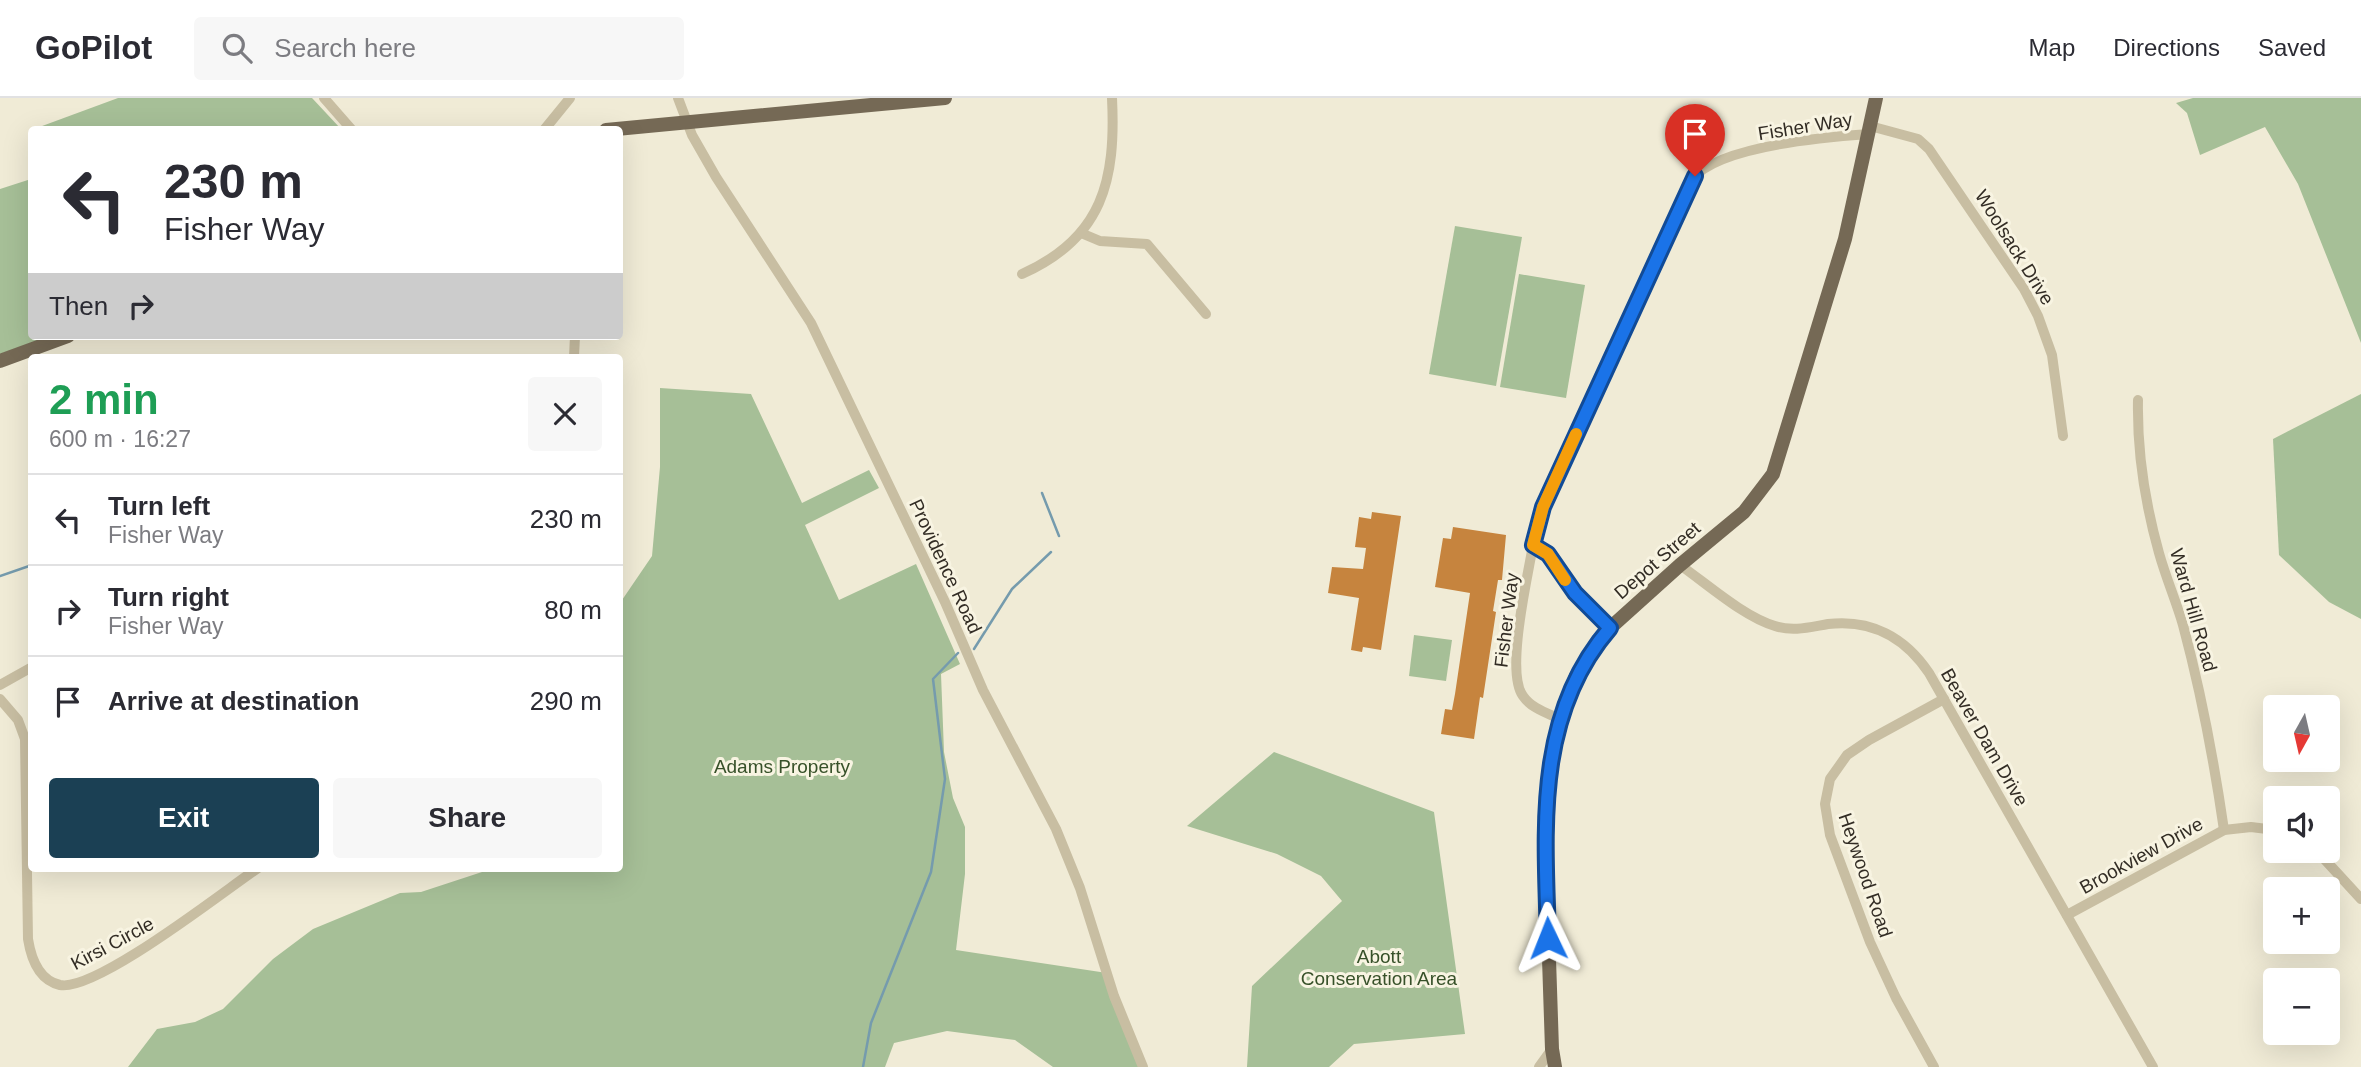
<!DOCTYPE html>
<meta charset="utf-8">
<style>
body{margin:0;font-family:Arial,sans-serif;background:#f7f7f7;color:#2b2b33;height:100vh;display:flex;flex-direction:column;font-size:26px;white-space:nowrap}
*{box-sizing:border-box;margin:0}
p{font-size:23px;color:#7c7c81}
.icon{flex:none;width:38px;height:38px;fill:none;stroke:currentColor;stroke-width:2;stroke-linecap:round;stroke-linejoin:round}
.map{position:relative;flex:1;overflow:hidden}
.side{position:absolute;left:28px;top:256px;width:595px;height:518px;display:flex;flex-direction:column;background:#fff;border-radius:7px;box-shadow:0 7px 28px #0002}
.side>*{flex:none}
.hud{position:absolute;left:28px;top:28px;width:595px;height:214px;border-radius:7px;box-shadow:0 7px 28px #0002;background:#fff;color:#2b2b33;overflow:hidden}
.needle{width:46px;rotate:188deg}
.buttons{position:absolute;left:2263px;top:597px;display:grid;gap:14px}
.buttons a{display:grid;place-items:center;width:77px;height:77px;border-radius:7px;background:#fff;box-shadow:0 7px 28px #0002;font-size:35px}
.pin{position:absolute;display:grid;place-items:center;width:60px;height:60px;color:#fff;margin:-72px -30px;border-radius:50% 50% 50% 0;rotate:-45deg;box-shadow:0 0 7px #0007}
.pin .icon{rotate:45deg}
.me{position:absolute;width:77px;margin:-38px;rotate:358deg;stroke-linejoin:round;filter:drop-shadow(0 0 5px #0008)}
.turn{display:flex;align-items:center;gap:24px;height:147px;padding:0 21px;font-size:32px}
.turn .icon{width:91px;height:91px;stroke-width:2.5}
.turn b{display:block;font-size:49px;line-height:60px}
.then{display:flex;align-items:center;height:66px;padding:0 21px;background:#0003;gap:14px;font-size:26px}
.round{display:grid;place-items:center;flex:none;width:74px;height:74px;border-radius:7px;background:#f7f7f7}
.headline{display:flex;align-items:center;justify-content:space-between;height:119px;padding:0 21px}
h1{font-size:42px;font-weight:800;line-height:52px;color:#1e9e55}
.button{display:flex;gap:14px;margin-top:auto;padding:14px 21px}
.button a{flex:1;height:80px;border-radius:7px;background:#1b4054;color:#fff;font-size:28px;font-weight:800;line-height:80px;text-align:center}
.button a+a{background:#f7f7f7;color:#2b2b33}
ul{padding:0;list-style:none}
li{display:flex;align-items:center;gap:21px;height:91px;padding:0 21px;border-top:2px solid #e1e1e2}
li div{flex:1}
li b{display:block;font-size:26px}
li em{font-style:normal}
header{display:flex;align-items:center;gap:42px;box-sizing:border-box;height:98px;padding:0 35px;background:#fff;border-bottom:2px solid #e1e1e2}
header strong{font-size:33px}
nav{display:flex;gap:38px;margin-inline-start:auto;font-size:24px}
.search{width:490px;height:63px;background:#f7f7f7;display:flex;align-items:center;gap:18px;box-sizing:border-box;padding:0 24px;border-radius:7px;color:#7c7c81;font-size:26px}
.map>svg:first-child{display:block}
</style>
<header>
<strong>GoPilot</strong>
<div class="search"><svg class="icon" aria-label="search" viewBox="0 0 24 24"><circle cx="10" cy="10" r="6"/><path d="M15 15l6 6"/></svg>Search here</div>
<nav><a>Map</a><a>Directions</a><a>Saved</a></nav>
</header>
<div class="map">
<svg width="2361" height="969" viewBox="0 0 2361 969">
<rect width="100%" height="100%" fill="#f0ebd6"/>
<g fill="#a6bf97">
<polygon points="118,0 312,0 341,31 34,31"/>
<polygon points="2193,0 2361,0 2361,245 2298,86 2265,29 2200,57 2187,15 2176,5"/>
<polygon points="31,81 32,238 53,238 0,256 0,91"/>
<polygon points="1455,128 1522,139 1496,288 1429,276"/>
<polygon points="1519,176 1585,187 1566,300 1500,289"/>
<polygon points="660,290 751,296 802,405 869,372 879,390 805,427 839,502 916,466 960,566 941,576 944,654 953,700 965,729 965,776 956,852 1107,875 1142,969 1053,969 1015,942 947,933 894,945 885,969 128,969 157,931 195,924 223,911 273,861 313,831 400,795 421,794 482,774 482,770 620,770 620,505 652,458 660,369"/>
<polygon points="2361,296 2361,521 2329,504 2279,457 2273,341"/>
<polygon points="1414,537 1452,542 1446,583 1409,578"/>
<polygon points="1274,654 1434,714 1465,936 1354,946 1329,969 1247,969 1252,888 1342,803 1321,778 1277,756 1187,728"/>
</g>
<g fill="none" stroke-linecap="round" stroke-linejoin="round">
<g stroke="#759bad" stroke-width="2.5">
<polyline points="1042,395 1059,438"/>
<polyline points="0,478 32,467"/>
<polyline points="974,551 1012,491 1051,454"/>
<polyline points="863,969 871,925 931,774 945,681 933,581 958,555"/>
</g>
</g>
<g fill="#c6843e">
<polygon points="1372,414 1401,418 1381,552 1363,549 1362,554 1351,552 1359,500 1328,495 1332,469 1363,471 1366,450 1355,449 1359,419 1371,421"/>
<polygon points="1453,429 1506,437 1502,482 1498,482 1493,513 1496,514 1483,600 1480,599 1474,641 1441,636 1445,611 1452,612 1455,596 1470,495 1435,489 1443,440 1451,441"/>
</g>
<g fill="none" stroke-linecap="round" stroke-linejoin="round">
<g stroke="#c8bea2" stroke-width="10">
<polyline points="324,0 352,32"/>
<polyline points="678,0 692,37 716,79 811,225 945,504 983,592 1056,731 1080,790 1114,898 1143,969"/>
<polyline points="1870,28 1918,41 1929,51 2024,191 2038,218 2052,257 2063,338"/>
<polyline points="544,32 570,0"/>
<polyline points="1081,135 1100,143 1147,146 1206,216"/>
<path d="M1022,176C1103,140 1116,82 1112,0"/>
<polyline points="574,259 575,238"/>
<path d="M2138,302C2137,354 2145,405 2159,455C2166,480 2176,503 2183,527C2201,594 2214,663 2224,732"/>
<path d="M1533,447C1528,478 1505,574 1523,598C1531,610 1547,615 1560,621"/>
<path d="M1680,467C1707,486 1744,519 1775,528C1793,534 1810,529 1828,526C1871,521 1905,539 1929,575L2153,969"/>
<path d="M1610,530L1575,495L1547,456L1533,447L1543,409L1691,82C1718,48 1826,39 1869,36"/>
<polyline points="0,587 32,569"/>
<path d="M0,601L18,622L25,641L28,841C31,860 38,882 60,887C96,894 224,793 258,770"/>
<polyline points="2316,752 2361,801"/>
<polyline points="2067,817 2224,732 2251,729 2275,732"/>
<polyline points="1539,969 1552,951"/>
<polyline points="1934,969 1896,900 1870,844 1830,737 1825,706 1830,681 1847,657 1869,642 1944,601"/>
</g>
<g stroke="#756955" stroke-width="14">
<polyline points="606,32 945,0"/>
<polyline points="0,263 68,238"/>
<polyline points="1555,969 1552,951 1545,740 1549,669 1560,621 1576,578 1610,530 1680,467 1744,414 1773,376 1845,141 1876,0"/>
</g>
</g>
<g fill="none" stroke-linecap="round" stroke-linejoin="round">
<defs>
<path id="route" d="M1548,840C1545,732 1534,618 1610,530L1575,495L1548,456L1533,447L1543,409L1695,78"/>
</defs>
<use href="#route" stroke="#114b97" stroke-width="18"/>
<use href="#route" stroke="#1a73e8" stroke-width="12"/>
<polyline stroke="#f59e0b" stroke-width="12" points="1565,482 1548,456 1533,447 1543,409 1576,336"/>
</g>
<g text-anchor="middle" stroke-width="6" stroke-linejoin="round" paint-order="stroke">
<g font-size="19" fill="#332d25" stroke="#f8f4e2">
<text transform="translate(1805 28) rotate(-9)" y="7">Fisher Way</text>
<text transform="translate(2015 149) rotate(58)" y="7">Woolsack Drive</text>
<text transform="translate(1657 462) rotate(-41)" y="7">Depot Street</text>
<text transform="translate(946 468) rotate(65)" y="7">Providence Road</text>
<text transform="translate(2194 512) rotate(74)" y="7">Ward Hill Road</text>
<text transform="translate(1506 522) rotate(-83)" y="7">Fisher Way</text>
<text transform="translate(1985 639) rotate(60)" y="7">Beaver Dam Drive</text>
<text transform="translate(2141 757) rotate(-29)" y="7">Brookview Drive</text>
<text transform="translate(1866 777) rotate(71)" y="7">Heywood Road</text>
<text transform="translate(112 845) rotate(-28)" y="7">Kirsi Circle</text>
</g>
<g font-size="19" fill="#375129" stroke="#f8f4e2">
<text x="782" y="675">Adams Property</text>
<text x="1379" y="865">Abott<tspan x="1379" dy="22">Conservation Area</tspan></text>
</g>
</g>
</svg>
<div class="buttons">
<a><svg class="needle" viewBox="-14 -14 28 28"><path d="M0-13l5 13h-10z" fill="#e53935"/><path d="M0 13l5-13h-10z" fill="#7c7c81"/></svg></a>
<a><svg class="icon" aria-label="sound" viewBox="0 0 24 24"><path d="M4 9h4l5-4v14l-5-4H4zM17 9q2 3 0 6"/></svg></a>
<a>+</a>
<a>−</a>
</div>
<div class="pin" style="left:1695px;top:78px;background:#d93025"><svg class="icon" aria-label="arrive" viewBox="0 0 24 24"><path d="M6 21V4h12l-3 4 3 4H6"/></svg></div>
<svg class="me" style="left:1548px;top:840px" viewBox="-20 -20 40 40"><path d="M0-17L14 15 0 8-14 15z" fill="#1a73e8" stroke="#fff" stroke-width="4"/></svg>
<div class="hud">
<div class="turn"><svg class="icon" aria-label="left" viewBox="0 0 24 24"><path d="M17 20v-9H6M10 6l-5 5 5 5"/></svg><div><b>230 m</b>Fisher Way</div></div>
<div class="then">Then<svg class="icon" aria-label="right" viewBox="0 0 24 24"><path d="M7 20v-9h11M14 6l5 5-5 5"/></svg></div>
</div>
<section class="side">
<div class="headline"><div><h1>2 min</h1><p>600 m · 16:27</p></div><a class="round"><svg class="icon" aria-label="close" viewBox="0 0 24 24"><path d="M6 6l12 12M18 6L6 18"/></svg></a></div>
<ul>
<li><svg class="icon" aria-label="left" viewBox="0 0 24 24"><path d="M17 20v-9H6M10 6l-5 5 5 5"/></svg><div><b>Turn left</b><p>Fisher Way</p></div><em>230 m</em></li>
<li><svg class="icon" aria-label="right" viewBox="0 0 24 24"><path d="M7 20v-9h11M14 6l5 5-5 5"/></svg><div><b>Turn right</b><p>Fisher Way</p></div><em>80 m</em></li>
<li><svg class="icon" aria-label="arrive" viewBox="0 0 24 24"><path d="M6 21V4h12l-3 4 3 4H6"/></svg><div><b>Arrive at destination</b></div><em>290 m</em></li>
</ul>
<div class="button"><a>Exit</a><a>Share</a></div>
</section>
</div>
